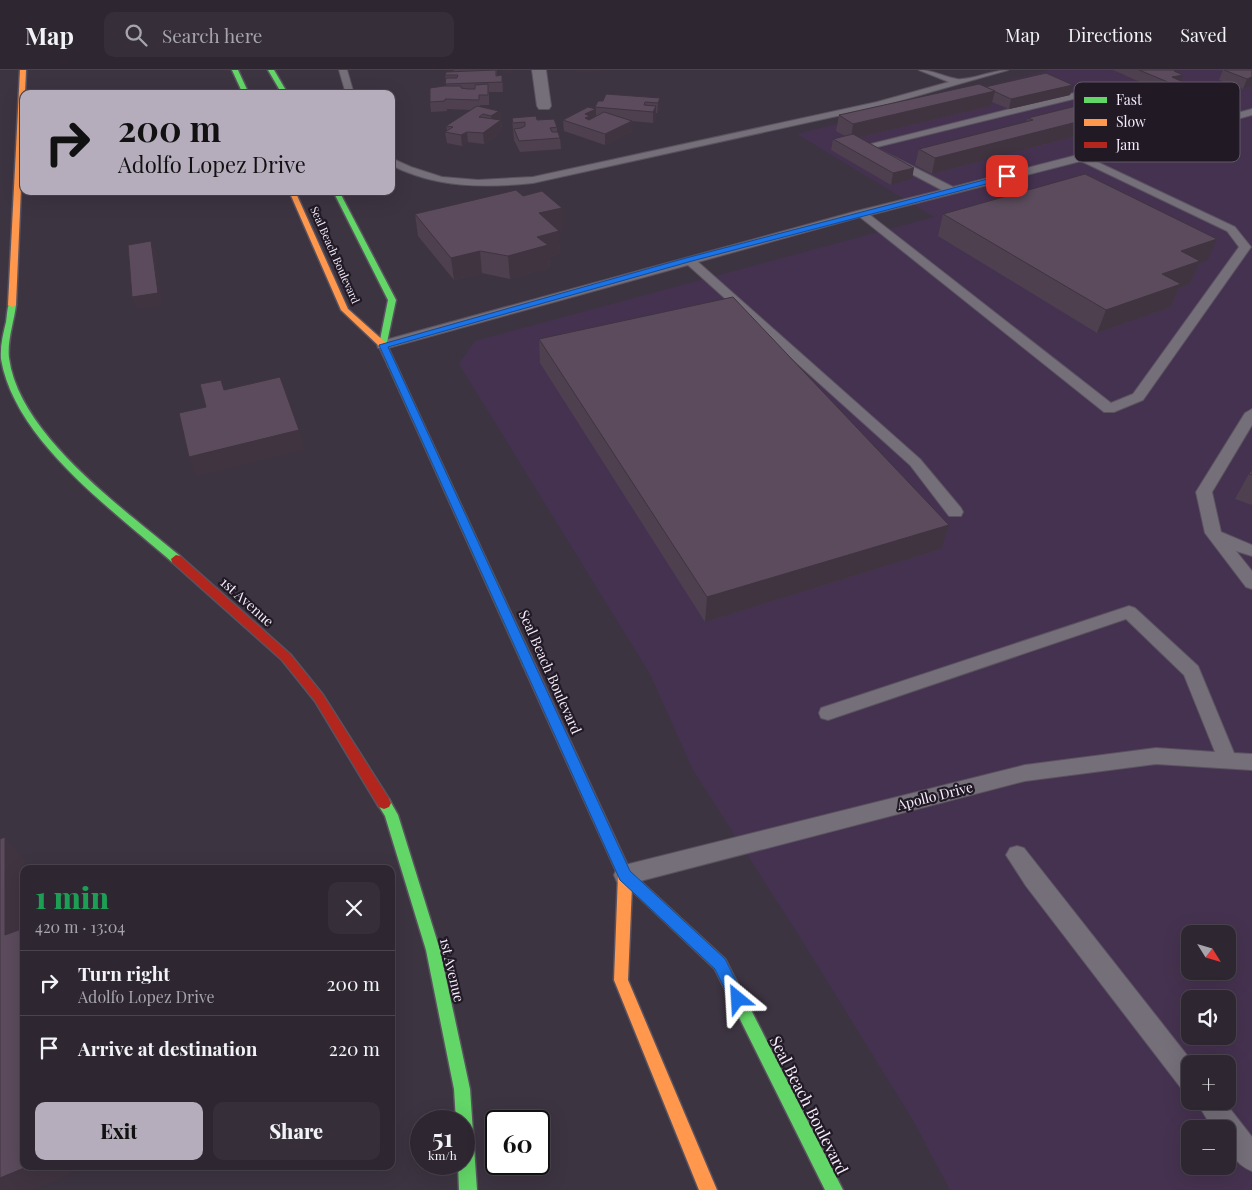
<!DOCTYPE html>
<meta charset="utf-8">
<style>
body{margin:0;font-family:"Playfair Display",serif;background:#362f3a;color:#f1f3f6;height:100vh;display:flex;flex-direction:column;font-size:19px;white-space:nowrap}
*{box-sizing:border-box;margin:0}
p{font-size:16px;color:#a7a5ac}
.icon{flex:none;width:28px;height:28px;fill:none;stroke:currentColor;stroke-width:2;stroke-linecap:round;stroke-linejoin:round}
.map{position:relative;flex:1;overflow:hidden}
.side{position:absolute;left:20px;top:795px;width:375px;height:305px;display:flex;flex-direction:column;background:#2e2732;border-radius:10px;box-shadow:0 5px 20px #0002,0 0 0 1px #49444d}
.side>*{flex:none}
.banner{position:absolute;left:20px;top:20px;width:375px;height:105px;border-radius:10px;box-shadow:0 5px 20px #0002,0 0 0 1px #49444d;background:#b5acbc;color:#111;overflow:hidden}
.needle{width:32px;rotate:127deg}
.controls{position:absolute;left:1181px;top:855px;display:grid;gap:10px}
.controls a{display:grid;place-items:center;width:55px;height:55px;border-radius:10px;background:#2e2732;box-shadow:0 5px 20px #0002,0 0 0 1px #49444d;font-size:25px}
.speed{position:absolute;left:410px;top:1040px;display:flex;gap:10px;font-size:25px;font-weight:700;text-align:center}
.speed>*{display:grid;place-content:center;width:65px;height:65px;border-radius:50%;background:#2e2732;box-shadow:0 5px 20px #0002,0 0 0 1px #49444d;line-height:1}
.speed small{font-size:12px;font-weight:400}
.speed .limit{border:2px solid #111;border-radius:8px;background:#fff;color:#111}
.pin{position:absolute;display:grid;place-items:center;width:42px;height:42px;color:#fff;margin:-21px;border-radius:10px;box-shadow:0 2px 8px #0006}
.me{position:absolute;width:55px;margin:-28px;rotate:333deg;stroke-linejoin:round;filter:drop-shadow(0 0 4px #0008)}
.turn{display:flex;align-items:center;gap:18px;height:105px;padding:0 15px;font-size:22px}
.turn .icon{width:65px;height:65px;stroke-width:2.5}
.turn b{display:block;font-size:35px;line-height:42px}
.round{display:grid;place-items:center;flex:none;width:52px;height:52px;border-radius:10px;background:#362f3a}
.summary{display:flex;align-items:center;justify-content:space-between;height:85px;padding:0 15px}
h1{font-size:30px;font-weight:800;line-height:38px;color:#1e9e55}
.cta{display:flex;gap:10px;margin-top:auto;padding:10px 15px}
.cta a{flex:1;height:58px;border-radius:10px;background:#b5acbc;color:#111;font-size:20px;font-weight:800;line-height:58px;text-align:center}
.cta a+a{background:#362f3a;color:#f1f3f6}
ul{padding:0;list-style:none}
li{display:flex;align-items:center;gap:15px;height:65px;padding:0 15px;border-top:1px solid #49444d}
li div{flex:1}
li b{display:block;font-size:19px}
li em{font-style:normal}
header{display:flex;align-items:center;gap:30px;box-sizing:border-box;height:70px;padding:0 25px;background:#2e2732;border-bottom:1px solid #49444d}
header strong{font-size:24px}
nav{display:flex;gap:28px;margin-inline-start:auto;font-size:18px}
.search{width:350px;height:45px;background:#362f3a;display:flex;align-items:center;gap:12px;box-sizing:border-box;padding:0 18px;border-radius:10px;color:#a7a5ac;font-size:19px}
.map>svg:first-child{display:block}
</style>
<header>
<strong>Map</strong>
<div class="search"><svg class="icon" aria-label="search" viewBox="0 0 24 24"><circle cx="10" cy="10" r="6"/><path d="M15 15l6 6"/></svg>Search here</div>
<nav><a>Map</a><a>Directions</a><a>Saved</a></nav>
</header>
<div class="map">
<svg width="1252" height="1120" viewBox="0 0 1252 1120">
<rect width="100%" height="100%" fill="#3d3442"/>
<path fill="#453250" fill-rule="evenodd" d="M1050,0H1252V1120H950L914,1052L800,867L693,700L650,604L459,294L475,271L934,147L797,64ZM1190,864H1228V901H1190ZM1190,929H1228V966H1190ZM1190,994H1228V1031H1190ZM1190,1059H1228V1096H1190Z"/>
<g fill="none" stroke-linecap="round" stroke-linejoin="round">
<defs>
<g id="lane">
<polygon points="339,0 347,0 354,24 346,24"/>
<path d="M919,0C933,0 944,7 957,9C969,11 993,0 1008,0L878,37L533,113C484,118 436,118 391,95V88L411,97L442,107L478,110L533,107L877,32L949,12Z"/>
<path d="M1098,17L1141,27L1203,52L1252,39V45L1091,89L1235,157L1251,177L1143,330L1114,342H1104L860,147L698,192L920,389L961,438L963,442L961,446H949L910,395L688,195L388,278H378L377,275L378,272L857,141L942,120L870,82L867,75ZM1098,23L1135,30L1194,55L953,117L878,79L877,77ZM1081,91L1227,161L1239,177L1133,324L1111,333L870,145Z"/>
<polygon points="1252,339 1252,355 1212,422 1221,462 1252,475 1252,486 1236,481 1252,501 1252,519 1246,517 1205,463 1196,422 1245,343"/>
<polygon points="1129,536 1135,538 1198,596 1234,683 1252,684 1252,700 1156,694 1025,711 625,815 617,812 614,805 617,798 625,795 1025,695 1156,678 1215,682 1184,605 1126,549 828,650 821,648 819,643 821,638"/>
<polygon points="1017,776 1024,778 1194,994 1190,994 1190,1021 1181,1018 1026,816 1006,785 1010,778"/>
<path d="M1196,1031H1224L1252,1067V1101C1232,1093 1228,1078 1228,1059H1213Z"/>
</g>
<polygon id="street" points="532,0 546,0 551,36 549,39 539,39 537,36"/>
<g id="fast">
<polygon points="232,0 238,0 249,24 243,24"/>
<polygon points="268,0 274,0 288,24 282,24"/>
<polygon points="333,121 339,121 396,230 386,277 383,277 379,275 388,230"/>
<path d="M9,233L16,235C14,252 7,271 9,288C19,365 124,439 180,486L181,489L180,492H172C113,440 15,371 1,289C0,277 3,264 6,252C7,246 7,239 9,233Z"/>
<polygon points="392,292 396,295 535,595 533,598 525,598 523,595 388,295"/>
<polygon points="384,727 389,729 398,745 440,880 470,1019 477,1120 459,1120 458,1094 464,1094 464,1051 456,1051 454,1019 426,880 385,746 377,733 379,729"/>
<polygon points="630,804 635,806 725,889 843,1120 825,1120 715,899 625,814 623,810 625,806"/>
</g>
<g id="slow">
<polygon points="20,0 26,0 16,235 12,237 8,235"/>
<polygon points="289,121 295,121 348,239 386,273 396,295 395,297 389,297 379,276 341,240"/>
<polygon points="529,591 533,592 535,595 630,801 637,810 635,814 632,816 628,910 717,1120 699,1120 614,910 618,805 523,595 525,592"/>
</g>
<polygon id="jam" points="176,485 180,486 290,584 323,625 389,729 391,733 389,737 384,739 379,737 315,631 282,590 172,492 171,489"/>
</defs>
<use href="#lane" stroke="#5a535f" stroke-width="2"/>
<use href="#street" stroke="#5a535f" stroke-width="2"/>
<use href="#fast" stroke="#5a535f" stroke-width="3"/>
<use href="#slow" stroke="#5a535f" stroke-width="3"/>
<use href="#jam" stroke="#5a535f" stroke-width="3"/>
<use href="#lane" fill="#756f7a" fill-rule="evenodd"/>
<use href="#street" fill="#756f7a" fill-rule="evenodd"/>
<use href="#fast" fill="#63d668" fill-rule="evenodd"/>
<use href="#slow" fill="#ff974d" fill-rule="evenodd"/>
<use href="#jam" fill="#b3261e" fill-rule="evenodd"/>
</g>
<g fill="#4e404f">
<polygon points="454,0 497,0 497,6 502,5 503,22 489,22 489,35 480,35 480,37 499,41 500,50 501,50 502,61 484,74 468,72 462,76 447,73 445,62 447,61 446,56 472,40 447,39 447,41 431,42 430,32 446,16 445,5 454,1"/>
<polygon points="1113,0 1178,0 1177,2 1183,5 1180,11 1185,13 1181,23 1172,26"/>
<polygon points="1223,0 1252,0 1252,16 1243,19 1219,10"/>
<polygon points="985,17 1070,25 1009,39 992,32 991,36 859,67 912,109 891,115 831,80 833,69 845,66 836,61 839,45"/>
<polygon points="660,28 660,39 657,43 656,43 656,46 653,53 632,51 632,61 605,75 564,61 563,50 595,39 595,37 603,31"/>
<polygon points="512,48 537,50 557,57 557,62 560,68 561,79 520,82 514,70"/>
<polygon points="1028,48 1118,55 932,104 915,95 919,79 1026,52"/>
<polygon points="415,144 563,159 558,160 560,183 549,187 550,197 510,209 482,203 454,210 418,166"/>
<polygon points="943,144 1207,191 1199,194 1190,214 1179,218 1171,237 1097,263 938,166"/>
<polygon points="539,269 941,479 705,552 540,293"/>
<polygon points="1252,398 1252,435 1235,429"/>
</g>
<g fill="#403440">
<polygon points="503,0 512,0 512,3 503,4"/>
<polygon points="577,0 608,0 577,3"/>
<polygon points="1178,0 1175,6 1183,5 1179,14 1185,13 1181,23 1172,26 1175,15 1170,13 1174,1"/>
<polygon points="1252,7 1252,16 1243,19 1247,9"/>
<polygon points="1073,15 1070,25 1009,39 1011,29"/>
<polygon points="995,21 991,36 851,69 853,54"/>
<polygon points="660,28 660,39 657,43 658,33"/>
<polygon points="656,36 656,46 653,53 653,42"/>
<polygon points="596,39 596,50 587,58 585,44"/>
<polygon points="1124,40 1118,55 932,104 935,88"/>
<polygon points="499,41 500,51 492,56 491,46"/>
<polygon points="501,50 502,61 484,74 483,63"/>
<polygon points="632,51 632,61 605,75 605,64"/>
<polygon points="467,62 468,72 462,76 461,65"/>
<polygon points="914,98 912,109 891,115 893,103"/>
<polygon points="562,138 563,159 540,165 539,143"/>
<polygon points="559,161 560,183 549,187 550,197 510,209 508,186 537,167"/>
<polygon points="1217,169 1207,191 1199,194 1190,214 1179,218 1171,237 1097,263 1106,240 1181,181"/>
<polygon points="151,171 155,183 162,235 137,239 132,227"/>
<polygon points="480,181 482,203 454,210 451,188"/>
<polygon points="299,360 304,379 196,406 189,387"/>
<polygon points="949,455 941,479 705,552 707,527"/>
<polygon points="5,767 24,790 24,884 5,865"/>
<polygon points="29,1096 73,1096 73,1103 32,1120 0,1120 0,1108"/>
</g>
<g fill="#5b4b5c" stroke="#403440">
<polygon points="496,0 496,6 502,5 502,12 445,14 446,8 457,8 458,5 445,5 446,2"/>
<polygon points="1139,0 1178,0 1174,1 1183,5 1172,7 1185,13 1175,15"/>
<polygon points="1224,0 1252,0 1252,7 1247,9"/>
<polygon points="1046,3 1073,15 1011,29 985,17"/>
<polygon points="488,14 488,25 479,25 479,30 445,29 445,31 430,32 430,18 444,16 461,16 461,18 468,19 475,19 475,15"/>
<polygon points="979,14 995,21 853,54 839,45"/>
<polygon points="606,24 660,28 658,33 645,32 644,35 656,36 653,42 595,37 598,31 603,31"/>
<polygon points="1100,30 1124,40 935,88 919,79 1033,50 1028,48"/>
<polygon points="477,36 499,41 491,46 483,44 479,47 501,50 483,63 467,62 461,65 445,62 453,57 446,56"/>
<polygon points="588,37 596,39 585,44 590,46 585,48 589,50 604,42 632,51 605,64 563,50"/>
<polygon points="536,46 537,50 554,49 557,57 550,58 552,62 558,62 560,68 519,71 514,59 521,58 525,56 525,52 513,53 512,48"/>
<polygon points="853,64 914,98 893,103 833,69"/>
<polygon points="1085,104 1217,169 1181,181 1200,191 1162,204 1181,214 1106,240 943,144"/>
<polygon points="516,120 523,126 542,121 562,138 539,143 559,161 537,167 548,175 508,186 480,181 451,188 415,144"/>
<polygon points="151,171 158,223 132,227 128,175"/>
<polygon points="733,227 949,455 707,527 539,269"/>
<polygon points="280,307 299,360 189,387 179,343 206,337 200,314 221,310 224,320"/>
<polygon points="1252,399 1252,405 1249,404"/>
<polygon points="5,767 5,865 24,858 24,1096 29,1096 0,1108 0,769"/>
</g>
<polygon fill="#1a73e8" stroke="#114b97" points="1007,104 1009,108 692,191 388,277 630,801 725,889 745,929 743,934 738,937 732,934 715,899 620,810 379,275 686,188"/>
<g text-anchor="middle" stroke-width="4.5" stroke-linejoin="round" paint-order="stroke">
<g font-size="11" fill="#f6edfd" stroke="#211a25">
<text transform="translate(335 185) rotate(66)" y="4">Seal Beach Boulevard</text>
</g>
<g font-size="14" fill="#f6edfd" stroke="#211a25">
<text transform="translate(247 532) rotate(42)" y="5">1st Avenue</text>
<text transform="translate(550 602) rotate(66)" y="5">Seal Beach Boulevard</text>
<text transform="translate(935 726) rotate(-14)" y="5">Apollo Drive</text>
<text transform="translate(452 900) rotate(77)" y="5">1st Avenue</text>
</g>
<g font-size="16" fill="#f6edfd" stroke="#211a25">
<text transform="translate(809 1035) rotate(63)" y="6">Seal Beach Boulevard</text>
</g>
</g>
<rect x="1074" y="12" width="166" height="80" rx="8" fill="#211a25" stroke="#615966" stroke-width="1"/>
<rect x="1084" y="27" width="23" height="6" fill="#63d668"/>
<rect x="1084" y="49" width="23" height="7" fill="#ff974d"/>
<rect x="1084" y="72" width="23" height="6" fill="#b3261e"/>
<g font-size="14" fill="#f6edfd">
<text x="1116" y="35">Fast</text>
<text x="1116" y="57">Slow</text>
<text x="1116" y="80">Jam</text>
</g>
</svg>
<div class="controls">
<a><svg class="needle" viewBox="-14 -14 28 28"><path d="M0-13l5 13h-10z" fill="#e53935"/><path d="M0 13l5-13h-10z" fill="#a7a5ac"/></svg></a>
<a><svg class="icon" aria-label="sound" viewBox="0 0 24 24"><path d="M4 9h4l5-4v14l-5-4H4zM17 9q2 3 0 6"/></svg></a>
<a>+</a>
<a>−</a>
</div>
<div class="speed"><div>51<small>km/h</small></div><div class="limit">60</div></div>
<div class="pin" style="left:1007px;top:106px;background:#d93025"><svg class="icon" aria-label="arrive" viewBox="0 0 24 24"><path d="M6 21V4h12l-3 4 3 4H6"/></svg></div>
<svg class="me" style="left:738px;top:929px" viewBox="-20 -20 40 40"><path d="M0-17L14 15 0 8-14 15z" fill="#1a73e8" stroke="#fff" stroke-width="4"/></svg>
<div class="banner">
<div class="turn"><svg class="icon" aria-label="right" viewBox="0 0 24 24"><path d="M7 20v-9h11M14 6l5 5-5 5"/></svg><div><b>200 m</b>Adolfo Lopez Drive</div></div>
</div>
<section class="side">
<div class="summary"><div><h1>1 min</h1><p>420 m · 13:04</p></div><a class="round"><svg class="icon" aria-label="close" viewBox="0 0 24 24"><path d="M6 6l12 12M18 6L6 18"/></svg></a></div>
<ul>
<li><svg class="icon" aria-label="right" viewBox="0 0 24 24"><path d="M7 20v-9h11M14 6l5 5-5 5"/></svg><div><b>Turn right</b><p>Adolfo Lopez Drive</p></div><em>200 m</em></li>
<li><svg class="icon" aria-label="arrive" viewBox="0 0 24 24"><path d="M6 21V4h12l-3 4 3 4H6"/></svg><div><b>Arrive at destination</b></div><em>220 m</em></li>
</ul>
<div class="cta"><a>Exit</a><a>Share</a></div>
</section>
</div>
